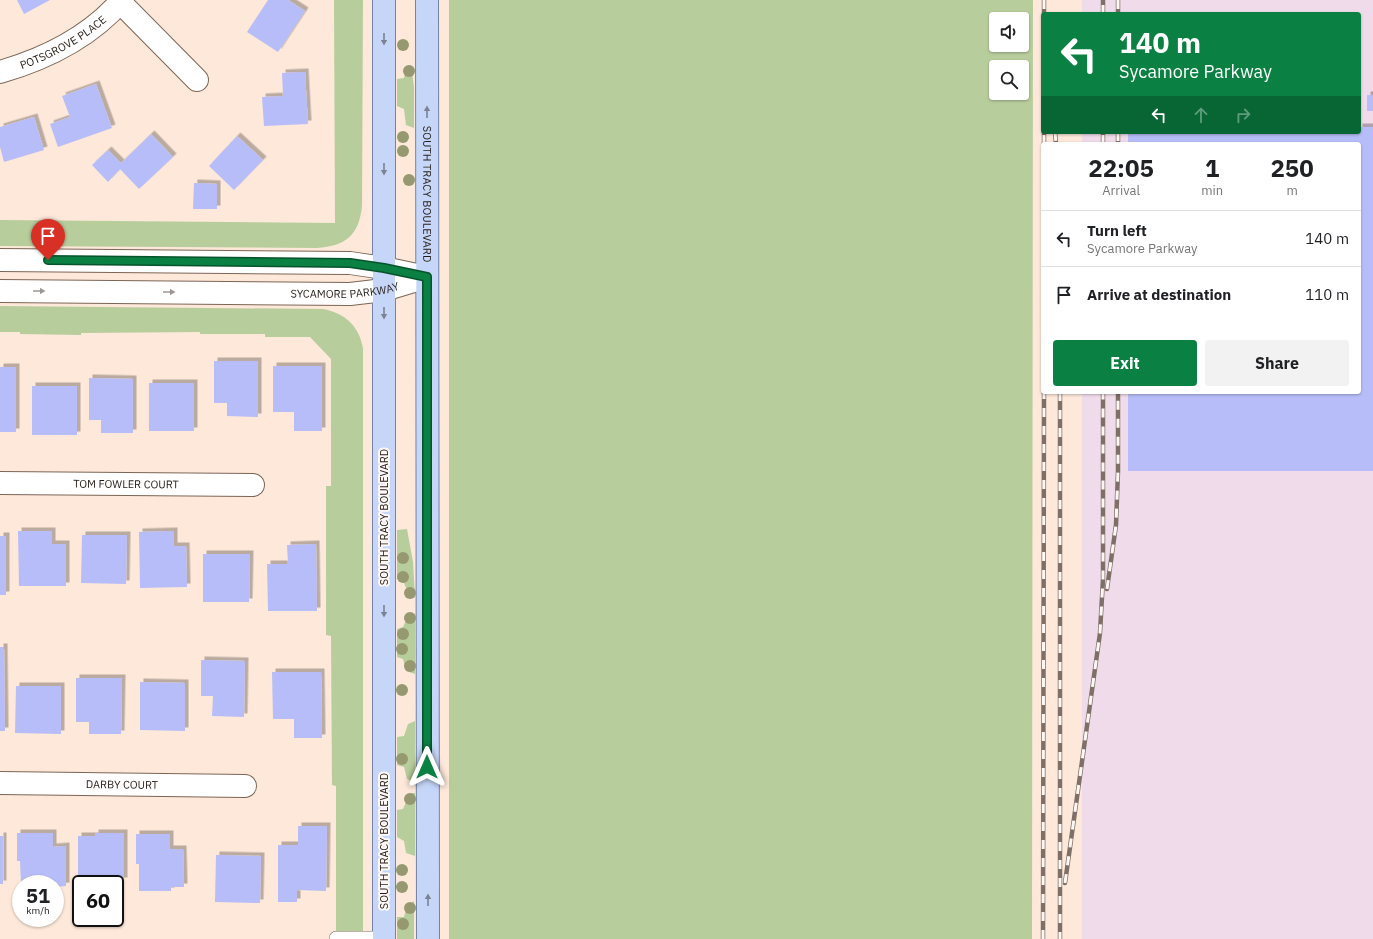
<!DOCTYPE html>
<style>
body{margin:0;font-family:"IBM Plex Sans",sans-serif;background:#f2f2f2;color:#202124;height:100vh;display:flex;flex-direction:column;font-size:15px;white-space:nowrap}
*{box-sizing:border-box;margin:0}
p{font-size:13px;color:#757577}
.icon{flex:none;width:22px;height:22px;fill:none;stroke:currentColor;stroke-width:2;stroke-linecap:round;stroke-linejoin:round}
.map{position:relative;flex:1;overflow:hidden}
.side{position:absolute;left:1041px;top:142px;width:320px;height:252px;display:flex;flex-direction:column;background:#fff;border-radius:4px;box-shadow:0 1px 3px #0004}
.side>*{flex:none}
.guide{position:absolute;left:1041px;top:12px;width:320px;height:122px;border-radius:4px;box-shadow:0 1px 3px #0004;background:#0b8043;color:#fff;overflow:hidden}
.fabs{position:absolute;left:989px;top:12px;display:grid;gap:8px}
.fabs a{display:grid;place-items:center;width:40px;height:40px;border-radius:4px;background:#fff;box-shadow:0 1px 3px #0004;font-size:20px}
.speed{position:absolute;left:12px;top:875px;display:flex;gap:8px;font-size:20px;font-weight:700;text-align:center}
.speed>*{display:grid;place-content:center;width:52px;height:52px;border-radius:50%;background:#fff;box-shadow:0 1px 3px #0004;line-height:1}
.speed small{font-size:10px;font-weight:400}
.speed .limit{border:2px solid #111;border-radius:6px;background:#fff;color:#111}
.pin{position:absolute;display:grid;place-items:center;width:34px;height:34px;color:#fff;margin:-41px -17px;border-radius:50% 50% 50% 0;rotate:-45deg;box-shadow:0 0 4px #0007}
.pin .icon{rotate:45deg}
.me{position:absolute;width:44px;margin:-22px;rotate:0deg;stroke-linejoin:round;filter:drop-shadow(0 0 3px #0008)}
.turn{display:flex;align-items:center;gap:14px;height:84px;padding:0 12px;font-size:18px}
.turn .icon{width:52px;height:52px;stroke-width:2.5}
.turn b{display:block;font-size:28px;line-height:34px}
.lanes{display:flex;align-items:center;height:38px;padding:0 12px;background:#0003;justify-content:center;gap:20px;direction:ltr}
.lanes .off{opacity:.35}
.eta{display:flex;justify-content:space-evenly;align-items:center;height:68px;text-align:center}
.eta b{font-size:24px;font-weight:700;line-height:28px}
.primary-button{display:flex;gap:8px;margin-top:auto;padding:8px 12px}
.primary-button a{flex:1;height:46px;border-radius:4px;background:#0b8043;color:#fff;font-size:16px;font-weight:700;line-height:46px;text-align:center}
.primary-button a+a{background:#f2f2f2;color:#202124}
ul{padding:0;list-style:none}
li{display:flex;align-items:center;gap:12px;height:56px;padding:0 12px;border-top:1px solid #e0e0e0}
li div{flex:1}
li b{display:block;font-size:15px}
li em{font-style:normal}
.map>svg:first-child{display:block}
</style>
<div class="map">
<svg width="1373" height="939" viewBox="0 0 1373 939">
<defs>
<filter id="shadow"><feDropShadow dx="3.5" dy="-3.5" stdDeviation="0" flood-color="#0004"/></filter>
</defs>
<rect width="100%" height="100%" fill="#fde8d9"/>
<polygon fill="#f0dbea" points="1082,0 1373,0 1373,939 1082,939 1082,392 1359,392 1359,144 1082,144 1082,132 1359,132 1359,14 1082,14"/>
<g fill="#b8cd9c" fill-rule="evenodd">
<path d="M334,0H363L362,206C359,235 346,246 317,248L0,246V220L335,223Z"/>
<path d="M449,0H1033L1032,939H449ZM996,19H1022V45H996ZM996,67H1022V93H996Z"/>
<polygon points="411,65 414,87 414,128 406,125 404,109 397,106 397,79 404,78 406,68"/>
<path d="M0,306L323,309C345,313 359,326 363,348V939H336V786L332,785L331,636L326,635V486H331V359L310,337H265V334H200V332L81,333V335L20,334V332H0Z"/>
<polygon points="407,529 413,562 415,597 409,595 404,583 397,579 397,530"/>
<polygon points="411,614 415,614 415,674 406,671 403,659 397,657 397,629 403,627 408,616"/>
<polygon points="415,721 415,782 407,779 404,767 397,765 397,737 404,736 408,724"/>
<polygon points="410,793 415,793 415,856 406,853 404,841 397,837 397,810 403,809"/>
<polygon points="414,901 414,939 397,939 397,917 404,917 407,906"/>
</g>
<g fill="#b7bdf8" filter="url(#shadow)">
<polygon points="17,0 50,0 24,14"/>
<polygon points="268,0 288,0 305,11 278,52 247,32"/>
<polygon points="305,72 308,124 264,126 262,97 283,96 282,73"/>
<polygon points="96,84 112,128 58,147 50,124 70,117 62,96"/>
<rect x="1367" y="95" width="6" height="16"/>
<polygon points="34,117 44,150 4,162 0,147 0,127"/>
<polygon points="1359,127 1373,127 1373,471 1128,471 1128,392 1359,392 1359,144 1128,144 1128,132 1359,132"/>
<polygon points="151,134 173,157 139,189 120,169 108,182 92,165 108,150 121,163"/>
<polygon points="237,136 263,160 234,190 209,166"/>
<polygon points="194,183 217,184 217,209 193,209"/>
<polygon points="214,361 258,361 258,417 227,416 227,403 214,403"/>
<polygon points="273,366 322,366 322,431 294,431 294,412 273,412"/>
<rect x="0" y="367" width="16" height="65"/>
<polygon points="89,378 133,379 133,433 101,433 101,420 89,420"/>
<rect x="149" y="383" width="45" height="48"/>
<rect x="32" y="386" width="45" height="49"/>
<polygon points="18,531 52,531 52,544 66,544 66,586 19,586"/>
<polygon points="174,531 174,546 186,546 187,587 140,588 139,532"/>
<polygon points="82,535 127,535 126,584 81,583"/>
<rect x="0" y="536" width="6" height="59"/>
<polygon points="316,544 317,611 268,611 267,564 288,564 287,545"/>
<polygon points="203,554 250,554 249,602 203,602"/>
<polygon points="0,647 4,647 5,731 0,731"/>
<polygon points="201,660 245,661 244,717 212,716 213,696 201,696"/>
<polygon points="272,672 321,672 322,738 294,738 294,719 273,719"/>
<polygon points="76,678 122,678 121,734 89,734 89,722 76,722"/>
<polygon points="140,682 185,683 185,731 140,730"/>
<polygon points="16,686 61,686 61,734 15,733"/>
<polygon points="298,826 327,826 326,891 297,890 297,902 278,902 278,845 298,845"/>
<polygon points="17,833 53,833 53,847 66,846 66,886 55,887 55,884 21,884 20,861 17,861"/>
<polygon points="95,833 124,833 124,881 78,881 78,836 95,836"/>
<polygon points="136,834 170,834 170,849 183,849 184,887 171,887 171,891 139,891 139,864 136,864"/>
<rect x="0" y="836" width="3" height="48"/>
<polygon points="216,855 261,856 260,903 215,902"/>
</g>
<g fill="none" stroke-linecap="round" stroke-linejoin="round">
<defs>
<polyline id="lane" points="336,938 384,938"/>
<g id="street">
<polyline points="120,2 197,80"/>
<path id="s1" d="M0,72C45,59 91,36 122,0"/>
<path id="s2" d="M0,483L253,485"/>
<path id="s3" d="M0,783L245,786"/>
</g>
<g id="secondary">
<polyline points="0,260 350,263 384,268 426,277"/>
<path id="s4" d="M0,291L350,294L384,290L427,277"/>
</g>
<g id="primary">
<path id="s5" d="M427,0L428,939"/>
<polyline points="384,939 384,0"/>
</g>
</defs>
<use href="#lane" stroke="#7c6555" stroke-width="14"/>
<use href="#street" stroke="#7c6555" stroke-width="24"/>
<use href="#secondary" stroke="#7c6555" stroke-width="24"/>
<use href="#primary" stroke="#7482a5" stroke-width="24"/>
<use href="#lane" stroke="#fff" stroke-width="13"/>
<use href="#street" stroke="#fff" stroke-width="22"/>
<use href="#secondary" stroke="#fff" stroke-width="22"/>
<use href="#primary" stroke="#c5d6f8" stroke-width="22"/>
<defs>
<g id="rail">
<polyline points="1044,0 1044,14"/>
<polyline points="1118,0 1118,14"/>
<polyline points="1103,14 1103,0"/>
<polyline points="1055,132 1056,144"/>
<polyline points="1118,132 1118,144"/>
<polyline points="1044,144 1044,132"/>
<polyline points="1103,144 1103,132"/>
<polyline points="1060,392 1060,939"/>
<polyline points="1107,589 1116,525 1118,471 1118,392"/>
<polyline points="1065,883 1100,633 1103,579 1103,392"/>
<polyline points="1043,939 1044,392"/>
</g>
</defs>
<use href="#rail" stroke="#7f7067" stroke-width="4.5"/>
<use href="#rail" stroke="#fef8f5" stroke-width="3" stroke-dasharray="9" stroke-linecap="butt"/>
</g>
<g fill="#96996f">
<circle cx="403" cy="45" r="6"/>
<circle cx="409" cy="71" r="6"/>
<circle cx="403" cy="137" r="6"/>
<circle cx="403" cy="151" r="6"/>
<circle cx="409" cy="180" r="6"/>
<circle cx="403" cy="558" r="6"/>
<circle cx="403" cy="577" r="6"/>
<circle cx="410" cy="593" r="6"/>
<circle cx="410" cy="618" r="6"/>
<circle cx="403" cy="634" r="6"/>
<circle cx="402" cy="649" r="6"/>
<circle cx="410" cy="666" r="6"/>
<circle cx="402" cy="690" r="6"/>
<circle cx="402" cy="759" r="6"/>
<circle cx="410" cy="799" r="6"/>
<circle cx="402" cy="870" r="6"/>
<circle cx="402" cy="887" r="6"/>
<circle cx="410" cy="908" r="6"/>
<circle cx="403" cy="924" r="6"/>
</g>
<defs><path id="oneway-solid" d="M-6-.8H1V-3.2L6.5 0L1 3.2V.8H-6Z"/></defs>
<g fill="#7d8292">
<use href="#oneway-solid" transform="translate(384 39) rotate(90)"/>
<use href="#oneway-solid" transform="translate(427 112) rotate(-90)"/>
<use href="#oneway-solid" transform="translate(384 169) rotate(90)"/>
<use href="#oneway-solid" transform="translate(384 313) rotate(90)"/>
<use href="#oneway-solid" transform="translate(384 611) rotate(90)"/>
<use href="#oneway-solid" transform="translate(428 900) rotate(-90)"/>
</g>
<g fill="#9d9896">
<use href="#oneway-solid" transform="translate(39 291)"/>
<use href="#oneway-solid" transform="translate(169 292)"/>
</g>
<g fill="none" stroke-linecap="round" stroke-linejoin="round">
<defs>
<polyline id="route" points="48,260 350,263 384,268 427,277 427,767"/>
</defs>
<use href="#route" stroke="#07532c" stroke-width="10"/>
<use href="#route" stroke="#0b8043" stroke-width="7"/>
</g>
<g text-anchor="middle" stroke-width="4" stroke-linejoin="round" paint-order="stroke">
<g font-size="11" fill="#251b15" stroke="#fef8f5">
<text dy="4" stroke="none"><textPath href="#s1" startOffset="70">POTSGROVE PLACE</textPath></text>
<text dy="4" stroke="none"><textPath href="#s5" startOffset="194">SOUTH TRACY BOULEVARD</textPath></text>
<text dy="4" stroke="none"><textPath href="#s4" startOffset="345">SYCAMORE PARKWAY</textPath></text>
<text dy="4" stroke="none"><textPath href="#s2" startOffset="126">TOM FOWLER COURT</textPath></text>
<text transform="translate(384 517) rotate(-90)" y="4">SOUTH TRACY BOULEVARD</text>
<text dy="4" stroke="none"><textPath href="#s3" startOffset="122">DARBY COURT</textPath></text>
<text transform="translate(384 841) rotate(-90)" y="4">SOUTH TRACY BOULEVARD</text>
</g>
</g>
</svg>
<div class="fabs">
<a><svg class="icon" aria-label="sound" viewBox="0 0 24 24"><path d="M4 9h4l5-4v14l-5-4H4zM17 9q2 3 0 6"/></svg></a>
<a><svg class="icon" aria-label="search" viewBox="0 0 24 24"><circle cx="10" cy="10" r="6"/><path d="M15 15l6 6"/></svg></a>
</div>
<div class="speed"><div>51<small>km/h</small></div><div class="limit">60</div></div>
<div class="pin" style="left:48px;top:260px;background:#d93025"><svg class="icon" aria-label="arrive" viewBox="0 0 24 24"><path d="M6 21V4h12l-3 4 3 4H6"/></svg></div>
<svg class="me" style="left:427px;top:767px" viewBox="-20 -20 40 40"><path d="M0-17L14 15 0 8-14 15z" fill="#0b8043" stroke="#fff" stroke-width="4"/></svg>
<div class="guide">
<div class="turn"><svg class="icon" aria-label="left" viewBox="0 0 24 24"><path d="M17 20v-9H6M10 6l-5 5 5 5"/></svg><div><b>140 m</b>Sycamore Parkway</div></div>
<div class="lanes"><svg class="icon" aria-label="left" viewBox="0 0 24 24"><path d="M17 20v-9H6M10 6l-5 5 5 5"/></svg><svg class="icon off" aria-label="ahead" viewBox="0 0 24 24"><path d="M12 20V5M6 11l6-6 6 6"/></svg><svg class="icon off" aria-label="right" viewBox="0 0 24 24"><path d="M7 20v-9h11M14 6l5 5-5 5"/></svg></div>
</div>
<section class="side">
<div class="eta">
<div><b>22:05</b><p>Arrival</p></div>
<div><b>1</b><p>min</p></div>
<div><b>250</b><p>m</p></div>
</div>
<ul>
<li><svg class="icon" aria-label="left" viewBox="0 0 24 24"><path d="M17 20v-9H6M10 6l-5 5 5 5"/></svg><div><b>Turn left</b><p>Sycamore Parkway</p></div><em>140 m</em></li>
<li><svg class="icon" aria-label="arrive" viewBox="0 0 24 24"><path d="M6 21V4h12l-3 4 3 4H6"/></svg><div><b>Arrive at destination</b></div><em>110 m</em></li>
</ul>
<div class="primary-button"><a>Exit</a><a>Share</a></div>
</section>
</div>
